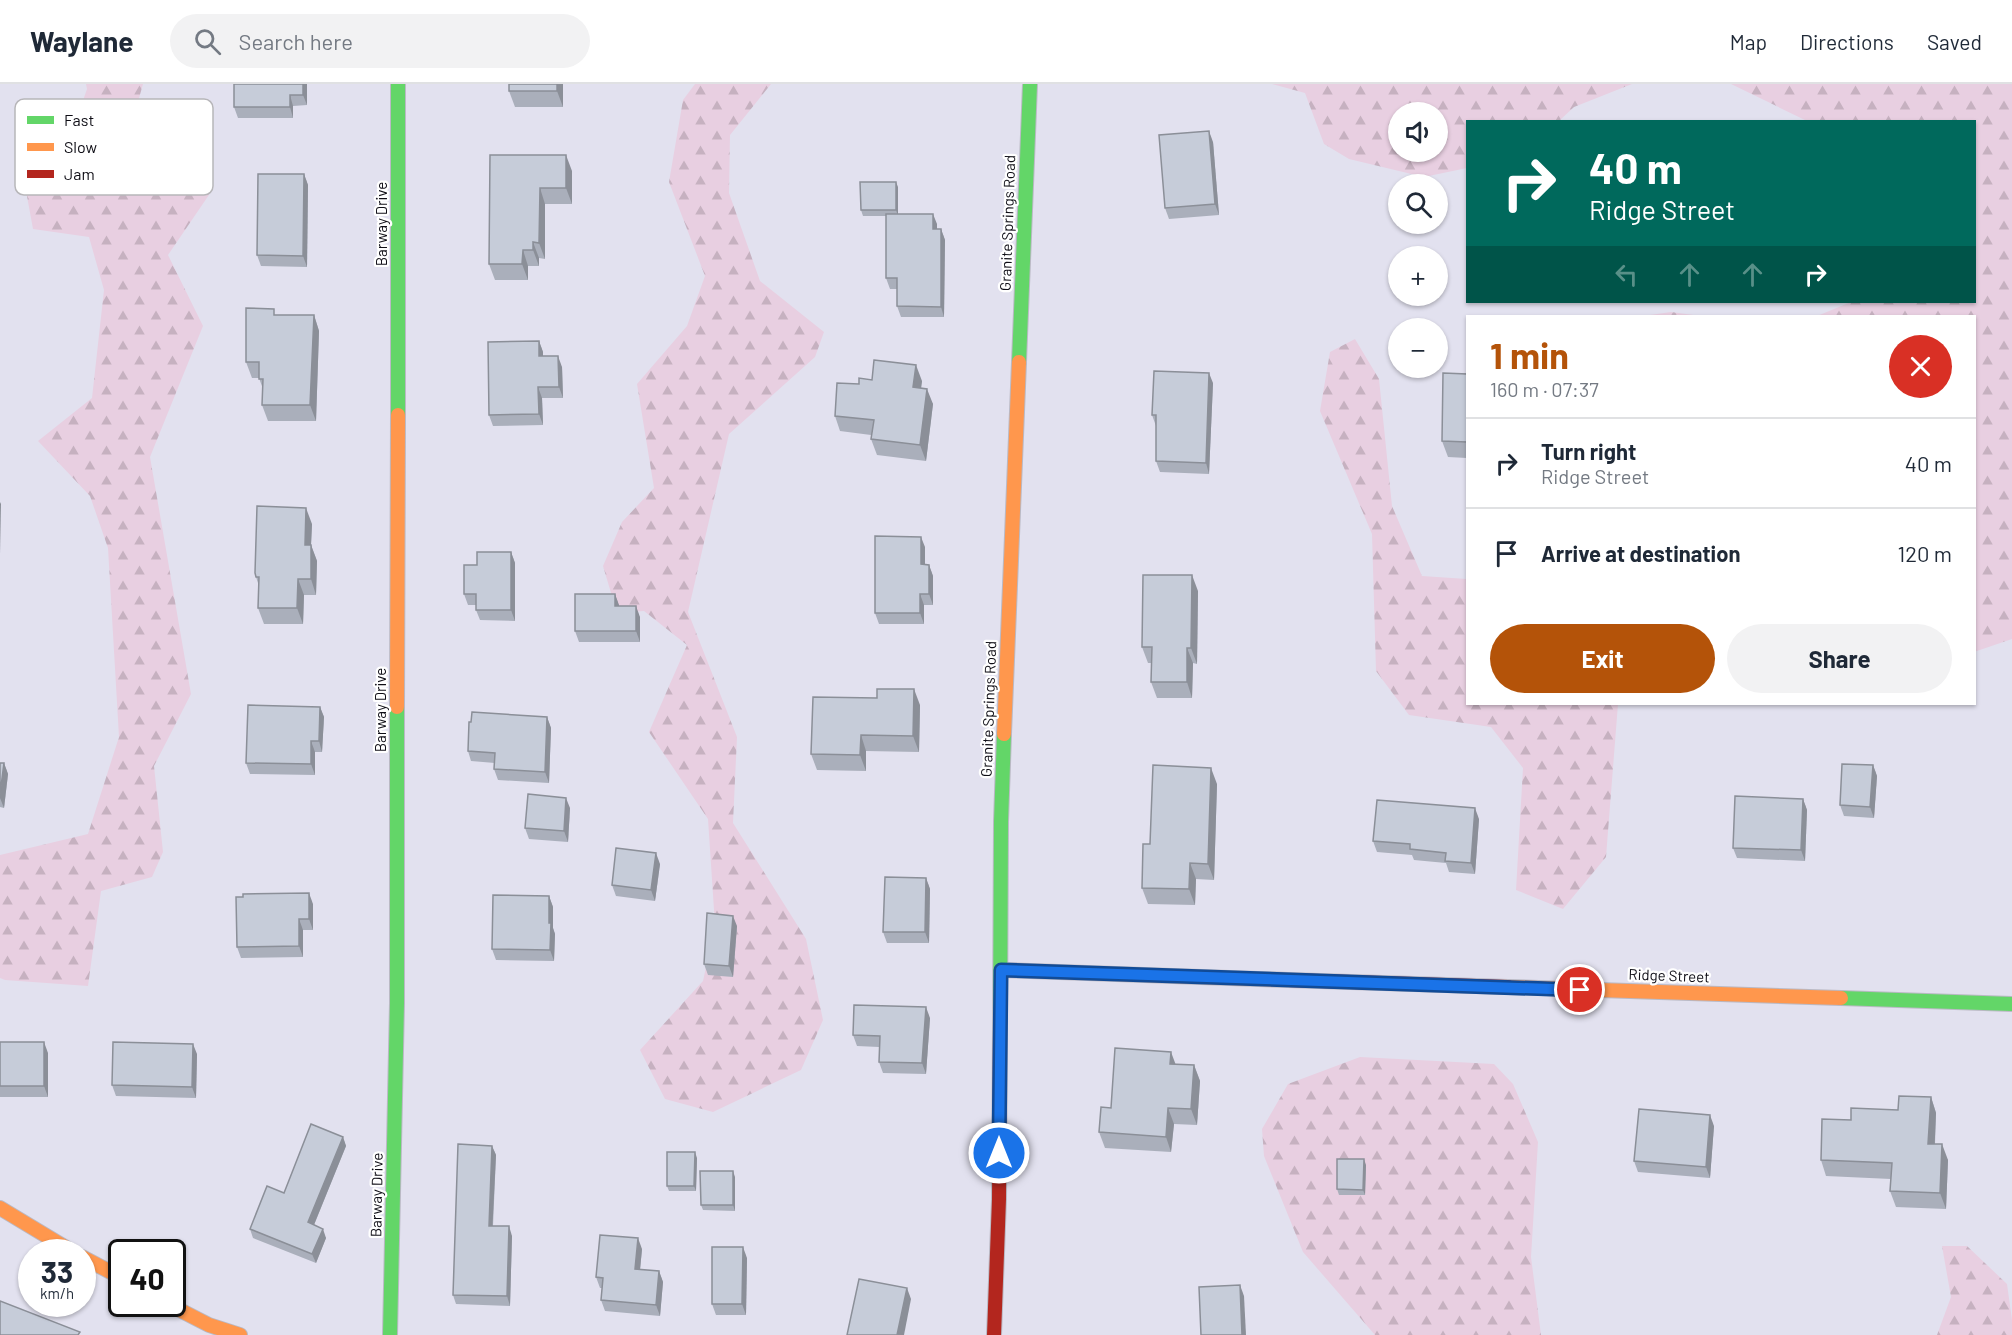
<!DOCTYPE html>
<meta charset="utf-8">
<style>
body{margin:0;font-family:Barlow,sans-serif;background:#f2f2f3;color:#1f2937;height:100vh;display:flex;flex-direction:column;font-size:22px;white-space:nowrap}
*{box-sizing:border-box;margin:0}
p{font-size:20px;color:#747a83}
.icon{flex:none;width:33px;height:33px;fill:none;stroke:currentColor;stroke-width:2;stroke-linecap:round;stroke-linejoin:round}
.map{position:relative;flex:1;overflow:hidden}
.drawer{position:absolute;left:1466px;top:231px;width:510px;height:390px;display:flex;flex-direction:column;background:#fff;border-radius:0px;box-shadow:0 2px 4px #0004}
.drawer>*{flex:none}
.hud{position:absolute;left:1466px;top:36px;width:510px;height:183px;border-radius:0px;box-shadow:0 2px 4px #0004;background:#00695c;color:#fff;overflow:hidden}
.fabs{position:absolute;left:1388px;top:18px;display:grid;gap:12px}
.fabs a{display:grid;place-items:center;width:60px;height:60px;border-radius:50%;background:#fff;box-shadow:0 2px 4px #0004;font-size:30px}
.speed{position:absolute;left:18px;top:1155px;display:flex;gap:12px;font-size:30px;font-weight:700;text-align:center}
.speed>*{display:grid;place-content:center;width:78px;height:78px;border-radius:50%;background:#fff;box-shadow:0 2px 4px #0004;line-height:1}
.speed small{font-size:15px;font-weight:400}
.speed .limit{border:3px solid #111;border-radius:9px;background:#fff;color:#111}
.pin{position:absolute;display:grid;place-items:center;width:51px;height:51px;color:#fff;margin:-26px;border:3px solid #fff;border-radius:50%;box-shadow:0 2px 6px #0007}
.me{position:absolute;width:66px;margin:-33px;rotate:0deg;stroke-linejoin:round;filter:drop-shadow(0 0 4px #0008)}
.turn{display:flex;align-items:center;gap:21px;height:126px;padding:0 24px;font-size:27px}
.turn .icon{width:78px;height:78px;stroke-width:2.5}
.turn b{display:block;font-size:42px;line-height:51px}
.lanes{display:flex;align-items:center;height:57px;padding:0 24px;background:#0003;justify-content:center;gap:30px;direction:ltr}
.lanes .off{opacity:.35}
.round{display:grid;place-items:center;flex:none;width:63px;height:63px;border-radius:32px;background:#f2f2f3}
.summary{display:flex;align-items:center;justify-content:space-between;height:102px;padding:0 24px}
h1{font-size:36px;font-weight:700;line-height:45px;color:#b45309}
.button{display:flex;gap:12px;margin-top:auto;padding:12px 24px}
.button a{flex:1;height:69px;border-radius:36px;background:#b45309;color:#fff;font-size:24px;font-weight:700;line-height:69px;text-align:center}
.button a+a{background:#f2f2f3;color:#1f2937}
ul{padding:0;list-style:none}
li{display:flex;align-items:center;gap:18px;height:90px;padding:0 24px;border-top:2px solid #e0e1e3}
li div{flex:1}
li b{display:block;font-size:22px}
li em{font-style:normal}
header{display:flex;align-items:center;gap:36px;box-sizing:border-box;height:84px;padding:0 30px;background:#fff;border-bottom:2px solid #e0e1e3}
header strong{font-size:28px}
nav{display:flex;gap:33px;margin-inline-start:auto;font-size:21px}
.search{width:420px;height:54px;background:#f2f2f3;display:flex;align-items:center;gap:15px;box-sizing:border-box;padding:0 21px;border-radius:33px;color:#747a83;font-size:22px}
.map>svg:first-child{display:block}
</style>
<header>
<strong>Waylane</strong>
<div class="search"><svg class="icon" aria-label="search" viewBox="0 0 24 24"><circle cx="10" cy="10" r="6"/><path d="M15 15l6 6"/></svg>Search here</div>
<nav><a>Map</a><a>Directions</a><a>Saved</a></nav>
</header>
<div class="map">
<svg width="2012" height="1251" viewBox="0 0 2012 1251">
<defs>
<pattern id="forest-firs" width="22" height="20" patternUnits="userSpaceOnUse" patternTransform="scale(1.5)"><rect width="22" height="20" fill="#e8cfe1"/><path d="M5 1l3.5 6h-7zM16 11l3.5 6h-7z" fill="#c6b1c0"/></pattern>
</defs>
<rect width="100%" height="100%" fill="#e2e1ef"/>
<g fill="url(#forest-firs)" fill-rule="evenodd">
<polygon points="86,0 143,0 132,39 213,105 168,171 203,242 150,373 191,610 154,682 163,768 152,793 101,807 88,902 5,896 0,894 0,771 88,750 119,653 108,464 90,412 38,357 92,314 104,206 89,153 33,145 24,96 26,70 71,51 87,5"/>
<polygon points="695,0 771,0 730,51 729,109 760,197 824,248 815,273 729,350 688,528 737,653 733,739 806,855 823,936 801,986 713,1028 665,1015 640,966 703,897 715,841 708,735 649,648 687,561 644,527 617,529 603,482 622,438 654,404 637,300 687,242 705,192 669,98 683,16"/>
<path d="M1272,0H1632L1574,23L1559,37L1467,38V84L1424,93L1349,75L1324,60L1305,9ZM1437,28V68H1398V28Z"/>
<polygon points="1731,0 2012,0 2012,555 1974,568 1974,232 1817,232 1851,218 1974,218 1974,38 1807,37"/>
<polygon points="1671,228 1701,232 1643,232"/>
<polygon points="1355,255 1379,295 1392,422 1422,492 1467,495 1467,620 1618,620 1606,773 1563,825 1516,806 1523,684 1491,643 1409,631 1376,587 1372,450 1320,327 1330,268"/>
<polygon points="1360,973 1494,980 1513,1000 1538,1058 1531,1173 1541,1251 1375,1251 1303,1168 1264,1072 1262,1045 1288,1000"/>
<polygon points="1942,1162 1967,1162 2007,1200 2012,1236 2012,1251 1937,1251 1951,1213"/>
</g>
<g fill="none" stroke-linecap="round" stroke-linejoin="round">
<defs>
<g id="fast">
<polyline points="1019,278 1030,0"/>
<polyline points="398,331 398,0"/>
<polyline points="1841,914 2012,920"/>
<polyline points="1000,945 1001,738 1004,650"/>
<polyline points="390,1251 397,919 397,623"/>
</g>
<g id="slow">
<polyline points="397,623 398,331"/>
<polyline points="1004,650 1019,278"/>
<polyline points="1001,886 1288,896"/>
<polyline points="1508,903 1841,914"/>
<polyline points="0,1124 73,1168"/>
<polyline points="82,1173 122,1194"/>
<polyline points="168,1220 209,1241 240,1251"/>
</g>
<g id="jam">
<polyline points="1288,896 1508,903"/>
<polyline points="994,1251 999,1115 1000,945"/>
</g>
</defs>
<use href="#fast" stroke="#bab9c4" stroke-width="16"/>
<use href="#slow" stroke="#bab9c4" stroke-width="16"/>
<use href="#jam" stroke="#bab9c4" stroke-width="16"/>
<use href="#fast" stroke="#63d668" stroke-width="14"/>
<use href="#slow" stroke="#ff974d" stroke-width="14"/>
<use href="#jam" stroke="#b3261e" stroke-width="14"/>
</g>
<g fill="#aaafbb">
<polygon points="307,0 307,21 293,22 293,34 238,34 234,23"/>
<polygon points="509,0 563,0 563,23 515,23 509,7"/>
<polygon points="1213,58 1219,131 1169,135 1165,124"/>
<polygon points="490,71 572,87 572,120 545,120 545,175 539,174 539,182 528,182 528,196 495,196 489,180"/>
<polygon points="304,90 308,101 307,183 261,182 257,171"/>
<polygon points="898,103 898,130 937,140 937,145 941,145 945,156 944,233 901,233 897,222 897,205 890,205 886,194 886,132 863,132 861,126"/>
<polygon points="276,231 314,231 319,247 316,337 268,337 262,321 263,305 259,294 252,294 246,278"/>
<polygon points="539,257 543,268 543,272 562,283 563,314 542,314 543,341 493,342 489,331"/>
<polygon points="1467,290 1467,374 1448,373 1442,357"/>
<polygon points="872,296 922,297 921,304 933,320 926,377 877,371 871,355 871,351 840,347 835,332 859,300"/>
<polygon points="1213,299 1209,390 1160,388 1156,377 1156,342 1152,331"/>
<polygon points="312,440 311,461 317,477 316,511 304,511 303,540 264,540 258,524 258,499 256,493"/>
<polygon points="925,463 925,481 929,481 933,492 933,521 924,521 924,540 879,540 875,529"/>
<polygon points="511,468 515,479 515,537 480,536 476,526 476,521 468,521 464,510 477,481"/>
<polygon points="1198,507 1197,580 1193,579 1192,614 1157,614 1151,598 1151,579 1148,579 1142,563"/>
<polygon points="615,510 619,522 640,533 640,558 579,558 575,547"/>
<polygon points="920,621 919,668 866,667 866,687 817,686 811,670"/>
<polygon points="320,623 324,633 322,668 315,668 315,691 250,690 246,679"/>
<polygon points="547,633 551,644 549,699 498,696 494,685 495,679 471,677 468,667"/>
<polygon points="0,679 4,679 8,690 4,724 0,723"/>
<polygon points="1873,681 1877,692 1874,734 1844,732 1840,721"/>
<polygon points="1217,700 1214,796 1196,795 1195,821 1148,820 1142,804 1150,760"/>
<polygon points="1803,715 1807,726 1805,777 1737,774 1733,764"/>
<polygon points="570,724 568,758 529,755 525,744"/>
<polygon points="1479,735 1475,790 1449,788 1446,779 1414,776 1412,771 1377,768 1373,757"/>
<polygon points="660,780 655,817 616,812 612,801"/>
<polygon points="926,794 930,805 929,859 887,859 883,848"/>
<polygon points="549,812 553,823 553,844 555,850 554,877 496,876 492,865"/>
<polygon points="313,820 313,846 303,846 303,873 241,874 237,863"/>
<polygon points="737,842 733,893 708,891 704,880"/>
<polygon points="930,934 926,990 883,989 879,978 879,963 857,962 853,951"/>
<polygon points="0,958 48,969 48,1013 0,1013"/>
<polygon points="197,970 196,1014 116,1012 112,1001"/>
<polygon points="1176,980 1194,981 1200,997 1197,1041 1174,1040 1171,1068 1105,1064 1099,1048 1111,1024"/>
<polygon points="1931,1013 1936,1029 1935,1060 1948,1076 1946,1125 1896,1123 1890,1107 1891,1095 1826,1092 1821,1076 1851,1036 1898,1026"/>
<polygon points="1714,1042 1710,1094 1638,1088 1634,1077"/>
<polygon points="343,1053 346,1062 314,1141 326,1154 316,1179 253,1154 250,1145 284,1109"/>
<polygon points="492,1062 496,1071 493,1142 512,1152 510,1222 456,1220 453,1211"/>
<polygon points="697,1074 696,1107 669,1107 667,1102"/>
<polygon points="1366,1081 1365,1111 1339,1111 1337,1105"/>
<polygon points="735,1093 735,1127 703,1126 701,1121"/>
<polygon points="642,1165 640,1186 659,1187 663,1198 660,1232 605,1227 601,1216 602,1204 600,1204 596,1193"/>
<polygon points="747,1174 746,1231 716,1231 712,1220"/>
</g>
<g fill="#8b8f98">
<polygon points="303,0 307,0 307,21 303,11"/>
<polygon points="557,0 563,0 563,23 557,7"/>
<polygon points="290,11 293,22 293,34 290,23"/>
<polygon points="1209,47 1213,58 1219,131 1215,120"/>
<polygon points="566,71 572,87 572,120 566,104"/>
<polygon points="304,90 308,101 307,183 303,172"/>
<polygon points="896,98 898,103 898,132 896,126"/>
<polygon points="540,104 545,120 545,175 539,159"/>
<polygon points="933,130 937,140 937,156 933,145"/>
<polygon points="941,145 945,156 944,233 941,223"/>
<polygon points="533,158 539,174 539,182 533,166"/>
<polygon points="523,166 528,182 528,196 522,180"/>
<polygon points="314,231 319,247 316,337 310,321"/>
<polygon points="539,257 543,268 543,283 539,272"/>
<polygon points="558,272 562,283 563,314 559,303"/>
<polygon points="916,281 922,297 919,319 913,303"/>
<polygon points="1209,289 1213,299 1209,390 1206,379"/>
<polygon points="538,303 542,314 543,341 539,330"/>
<polygon points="927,305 933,320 926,377 920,361"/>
<polygon points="0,418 1,420 0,470"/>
<polygon points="306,424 312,440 311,461 317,477 316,511 311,495 305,461"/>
<polygon points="921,453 925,463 925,491 921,480"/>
<polygon points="511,468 515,479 515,537 511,526"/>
<polygon points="929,481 933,492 933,521 929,510"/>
<polygon points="1192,491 1198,507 1197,580 1191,564"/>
<polygon points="298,495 304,511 303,540 297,524"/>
<polygon points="615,510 619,521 619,533 615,522"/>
<polygon points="920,510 924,521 924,540 920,529"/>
<polygon points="636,522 640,533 640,558 636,547"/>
<polygon points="1187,564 1193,579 1192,614 1187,598"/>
<polygon points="914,605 920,621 919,668 913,652"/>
<polygon points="320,623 324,633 322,668 319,657"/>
<polygon points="547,633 551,644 549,699 545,688"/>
<polygon points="861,651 866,667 866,687 860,671"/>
<polygon points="311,657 315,668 315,691 311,680"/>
<polygon points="4,679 8,690 4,724 0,714 0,710"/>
<polygon points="1873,681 1877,692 1874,734 1870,723"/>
<polygon points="1211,684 1217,700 1214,796 1208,780"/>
<polygon points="566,714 570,724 568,758 564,747"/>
<polygon points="1803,715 1807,726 1805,777 1801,766"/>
<polygon points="1475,724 1479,735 1475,790 1471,779"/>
<polygon points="656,769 660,780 655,817 651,806"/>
<polygon points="1190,779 1196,795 1195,821 1189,805"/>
<polygon points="926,794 930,805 929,859 925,848"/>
<polygon points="309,809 313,820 313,846 309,835"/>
<polygon points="549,812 553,823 553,844 555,850 554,877 550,866 549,839"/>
<polygon points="733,832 737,842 733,893 729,882"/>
<polygon points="299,835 303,846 303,873 299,862"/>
<polygon points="926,923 930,934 926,990 922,979"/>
<polygon points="44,958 48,969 48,1013 44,1002"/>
<polygon points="193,960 197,970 196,1014 192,1003"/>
<polygon points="1171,968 1177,984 1170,980"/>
<polygon points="1194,981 1200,997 1197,1041 1191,1025"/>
<polygon points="1931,1013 1936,1029 1934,1076 1928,1060"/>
<polygon points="1168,1024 1174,1040 1171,1068 1166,1053"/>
<polygon points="1710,1031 1714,1042 1710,1094 1706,1083"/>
<polygon points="343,1053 346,1062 311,1148 308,1138"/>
<polygon points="1942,1060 1948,1076 1946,1125 1940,1109"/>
<polygon points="492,1062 496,1071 492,1151 489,1142"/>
<polygon points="695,1068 697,1074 696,1107 694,1102"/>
<polygon points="1364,1075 1366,1081 1365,1111 1363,1106"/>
<polygon points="733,1087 735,1093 735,1127 733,1121"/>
<polygon points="509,1142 512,1152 510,1222 507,1212"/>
<polygon points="323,1145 326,1154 316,1179 312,1170"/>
<polygon points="638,1154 642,1165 639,1196 635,1185"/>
<polygon points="743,1163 747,1174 746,1231 742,1220"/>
<polygon points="659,1187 663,1198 660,1232 656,1221"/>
<polygon points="1240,1201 1244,1212 1246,1251 1242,1251"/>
<polygon points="907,1204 911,1215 904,1251 897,1251"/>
</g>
<g fill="#c6ccd9" stroke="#8b8f98" stroke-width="1.5">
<polygon points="234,0 303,0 303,11 290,11 290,23 234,23"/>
<rect x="509" y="0" width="48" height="7"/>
<polygon points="1209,47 1215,120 1165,124 1159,51"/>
<polygon points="490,71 566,71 566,104 540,104 539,159 533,158 533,166 523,166 522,180 489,180"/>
<polygon points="258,90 304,90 303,172 257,171"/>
<polygon points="860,98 896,98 896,126 861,126"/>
<polygon points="886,130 933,130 933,145 941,145 941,223 897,222 897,194 886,194"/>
<polygon points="246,224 274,225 274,231 314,231 310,321 262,321 263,295 259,295 259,278 246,278"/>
<polygon points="539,257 539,272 558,272 559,303 538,303 539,330 489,331 488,258"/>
<polygon points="874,276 916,281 913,303 927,305 920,361 871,355 874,336 835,332 837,299 859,300 859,294 872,296"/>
<polygon points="1154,287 1209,289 1206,379 1156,377 1156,331 1152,331"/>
<polygon points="1443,289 1467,290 1467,358 1442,357"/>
<polygon points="257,422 306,424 305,461 311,461 311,495 298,495 297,524 258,524 259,493 256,493 255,489"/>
<polygon points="875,452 921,453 921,480 929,481 929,510 920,510 920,529 875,529"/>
<polygon points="477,468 511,468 511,526 476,526 476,510 464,510 464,481 477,481"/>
<polygon points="1143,491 1192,491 1191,564 1187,564 1187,598 1151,598 1152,563 1142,563"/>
<polygon points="575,510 615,510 615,522 636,522 636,547 575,547"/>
<polygon points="877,605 914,605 913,652 861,651 860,671 811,670 813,613 877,614"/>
<polygon points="248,621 320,623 319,657 311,657 311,680 246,679"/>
<polygon points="472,628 547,633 545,688 494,685 495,669 468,667 469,638 471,638"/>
<polygon points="0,679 4,679 0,710"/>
<polygon points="1842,680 1873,681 1870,723 1840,721"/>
<polygon points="1153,681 1211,684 1208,780 1190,779 1189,805 1142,804 1143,760 1150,760"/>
<polygon points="528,710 566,714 564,747 525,744"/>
<polygon points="1735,712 1803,715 1801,766 1733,764"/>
<polygon points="1377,716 1475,724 1471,779 1445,777 1446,769 1410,765 1410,760 1373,757"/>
<polygon points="616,764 656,769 651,806 612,801"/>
<polygon points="885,793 926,794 925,848 883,848"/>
<polygon points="309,809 309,835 299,835 299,862 237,863 236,813 243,813 243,810"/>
<polygon points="493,811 549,812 549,839 551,839 550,866 492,865"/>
<polygon points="707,829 733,832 729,882 704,880"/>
<polygon points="854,921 926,923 922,979 879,978 880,952 853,951"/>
<rect x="0" y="958" width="44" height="44"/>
<polygon points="113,958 193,960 192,1003 112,1001"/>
<polygon points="1115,964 1171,968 1170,980 1194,981 1191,1025 1168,1024 1166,1053 1099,1048 1101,1023 1111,1024"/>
<polygon points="1899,1012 1931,1013 1928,1060 1942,1060 1940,1109 1890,1107 1892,1079 1821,1076 1822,1035 1851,1036 1851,1024 1898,1026"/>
<polygon points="1639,1025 1710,1031 1706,1083 1634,1077"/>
<polygon points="311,1040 343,1053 308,1138 323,1145 312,1170 250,1145 267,1102 284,1109"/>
<polygon points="458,1060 492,1062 489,1142 509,1142 507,1212 453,1211"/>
<polygon points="667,1068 695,1068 694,1102 667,1102"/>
<polygon points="1337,1075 1364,1075 1363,1106 1337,1105"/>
<polygon points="700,1087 733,1087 733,1121 701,1121"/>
<polygon points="600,1151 638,1154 635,1185 659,1187 656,1221 601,1216 603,1194 596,1193"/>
<polygon points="712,1163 743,1163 742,1220 712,1220"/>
<polygon points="859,1195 907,1204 897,1251 847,1251"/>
<polygon points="1240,1201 1242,1251 1201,1251 1199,1203"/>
<polygon points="0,1217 80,1248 78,1251 0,1251"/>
</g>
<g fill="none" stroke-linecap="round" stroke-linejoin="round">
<defs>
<polyline id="route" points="999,1069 1001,886 1580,906"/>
</defs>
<use href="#route" stroke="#114b97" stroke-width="15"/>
<use href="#route" stroke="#1a73e8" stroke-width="10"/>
</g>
<g text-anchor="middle" stroke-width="4.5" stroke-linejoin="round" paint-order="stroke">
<g font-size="15" fill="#0e0d15" stroke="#fff">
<text transform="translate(1008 139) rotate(-88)" y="5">Granite Springs Road</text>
<text transform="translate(382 140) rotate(-90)" y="5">Barway Drive</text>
<text transform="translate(989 625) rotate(-88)" y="5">Granite Springs Road</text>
<text transform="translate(381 626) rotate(-90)" y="5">Barway Drive</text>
<text transform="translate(1669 892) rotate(2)" y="5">Ridge Street</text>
<text transform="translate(377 1111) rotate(-89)" y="5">Barway Drive</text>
</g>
</g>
<rect x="15" y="15" width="198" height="96" rx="9" fill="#fff" stroke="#b7b6b9" stroke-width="1.5"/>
<rect x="27" y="32" width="27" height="8" fill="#63d668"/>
<rect x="27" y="59" width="27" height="8" fill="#ff974d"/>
<rect x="27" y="86" width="27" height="8" fill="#b3261e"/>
<g font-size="16" fill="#0e0d15">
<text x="64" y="42">Fast</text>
<text x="64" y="69">Slow</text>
<text x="64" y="96">Jam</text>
</g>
</svg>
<div class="fabs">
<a><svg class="icon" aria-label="sound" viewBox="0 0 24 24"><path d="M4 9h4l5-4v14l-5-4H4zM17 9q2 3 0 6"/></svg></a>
<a><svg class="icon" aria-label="search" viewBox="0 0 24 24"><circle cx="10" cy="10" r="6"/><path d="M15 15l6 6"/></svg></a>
<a>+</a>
<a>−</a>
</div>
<div class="speed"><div>33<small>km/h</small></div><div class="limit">40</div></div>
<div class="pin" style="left:1580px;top:906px;background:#d93025"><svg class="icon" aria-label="arrive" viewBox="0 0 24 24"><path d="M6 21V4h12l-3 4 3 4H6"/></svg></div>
<svg class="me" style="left:999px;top:1069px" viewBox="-20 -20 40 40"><circle r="17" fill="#1a73e8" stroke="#fff" stroke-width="3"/><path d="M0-11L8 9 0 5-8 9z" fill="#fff"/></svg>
<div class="hud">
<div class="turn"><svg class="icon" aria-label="right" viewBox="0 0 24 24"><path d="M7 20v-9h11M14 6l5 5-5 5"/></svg><div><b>40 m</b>Ridge Street</div></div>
<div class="lanes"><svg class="icon off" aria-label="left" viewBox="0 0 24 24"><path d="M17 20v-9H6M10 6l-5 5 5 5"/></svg><svg class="icon off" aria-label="ahead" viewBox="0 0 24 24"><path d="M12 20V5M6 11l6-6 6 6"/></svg><svg class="icon off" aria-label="ahead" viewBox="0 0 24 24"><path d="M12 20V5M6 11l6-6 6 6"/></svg><svg class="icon" aria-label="right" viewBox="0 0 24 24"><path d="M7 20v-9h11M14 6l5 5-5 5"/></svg></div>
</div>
<section class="drawer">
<div class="summary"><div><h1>1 min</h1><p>160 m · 07:37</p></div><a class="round" style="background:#d93025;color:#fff"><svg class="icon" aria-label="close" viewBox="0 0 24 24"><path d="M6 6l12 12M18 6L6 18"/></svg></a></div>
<ul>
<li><svg class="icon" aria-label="right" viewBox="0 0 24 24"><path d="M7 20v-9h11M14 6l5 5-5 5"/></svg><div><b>Turn right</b><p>Ridge Street</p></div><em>40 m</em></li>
<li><svg class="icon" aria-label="arrive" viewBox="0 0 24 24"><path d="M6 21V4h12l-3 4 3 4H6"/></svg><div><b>Arrive at destination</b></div><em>120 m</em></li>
</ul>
<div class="button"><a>Exit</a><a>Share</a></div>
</section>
</div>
